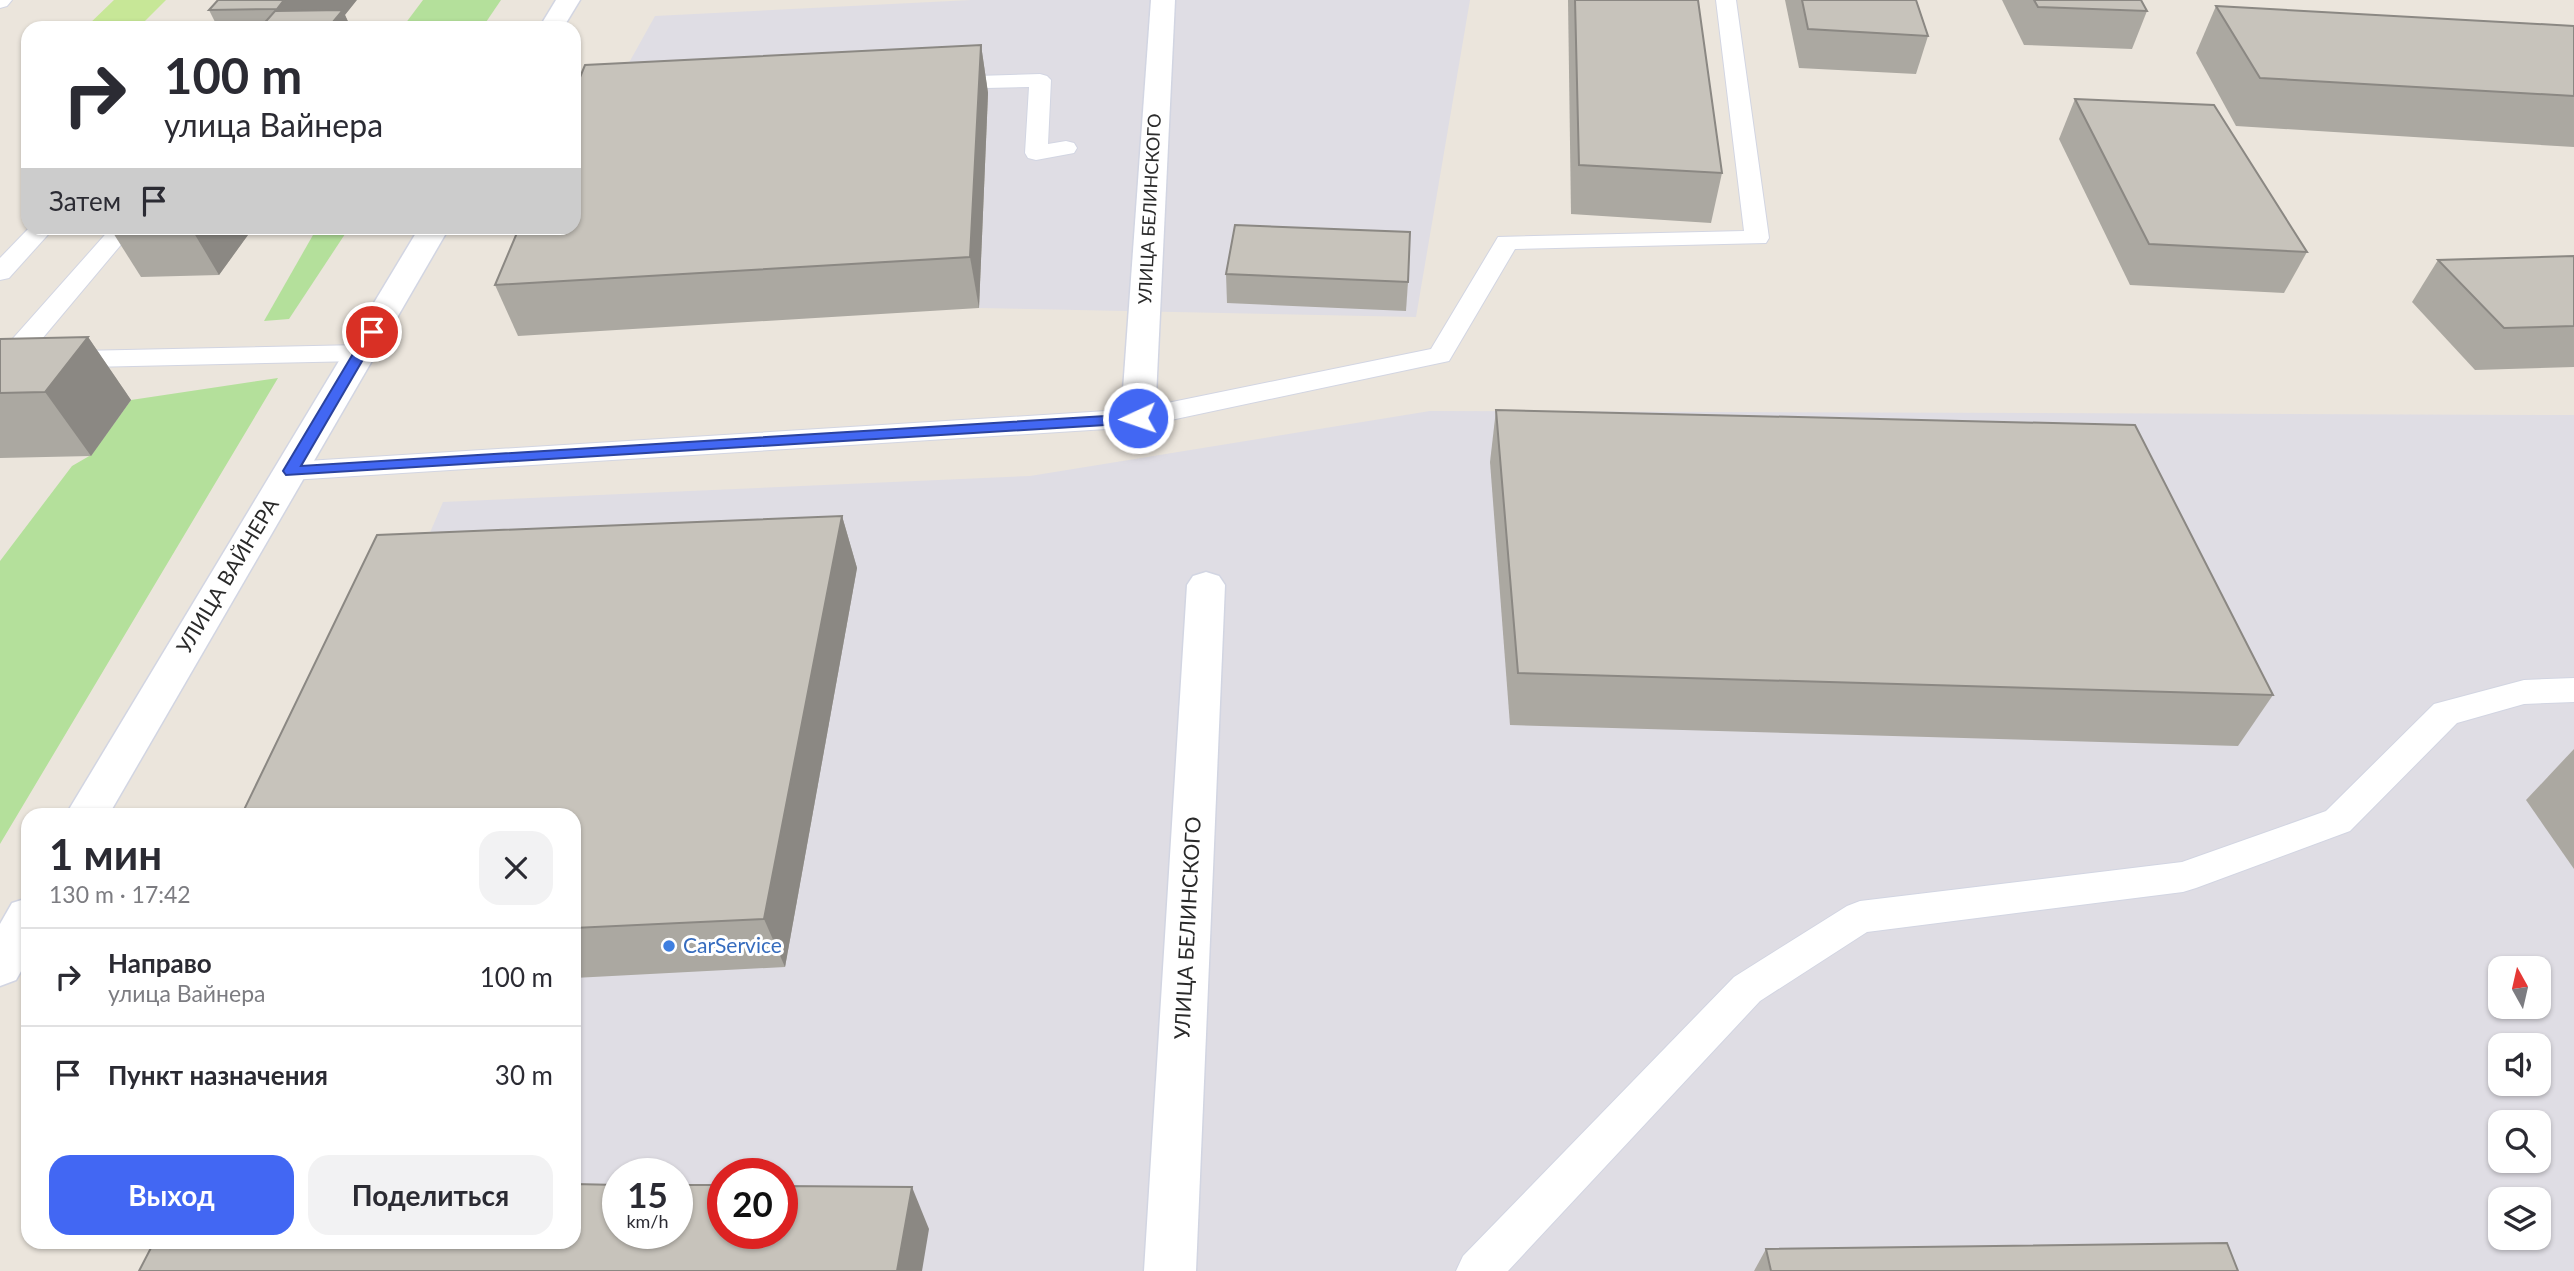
<!DOCTYPE html>
<html lang="ru">
<meta charset="utf-8">
<style>
body{margin:0;font-family:Lato,sans-serif;background:#f2f2f3;color:#2b2b33;height:100vh;display:flex;flex-direction:column;font-size:26px;white-space:nowrap}
*{box-sizing:border-box;margin:0}
p{font-size:23px;color:#7c7c81}
.icon{flex:none;width:38px;height:38px;fill:none;stroke:currentColor;stroke-width:2;stroke-linecap:round;stroke-linejoin:round}
.map{position:relative;flex:1;overflow:hidden}
.drawer{position:absolute;left:21px;top:808px;width:560px;height:441px;display:flex;flex-direction:column;background:#fff;border-radius:21px;box-shadow:0 2px 5px #0004}
.drawer>*{flex:none}
.guide{position:absolute;left:21px;top:21px;width:560px;height:214px;border-radius:21px;box-shadow:0 2px 5px #0004;background:#fff;color:#2b2b33;overflow:hidden}
.needle{width:46px;rotate:352deg}
.controls{position:absolute;left:2488px;top:956px;display:grid;gap:14px}
.controls a{display:grid;place-items:center;width:63px;height:63px;border-radius:14px;background:#fff;box-shadow:0 2px 5px #0004;font-size:35px}
.speed{position:absolute;left:602px;top:1158px;display:flex;gap:14px;font-size:35px;font-weight:700;text-align:center}
.speed>*{display:grid;place-content:center;width:91px;height:91px;border-radius:50%;background:#fff;box-shadow:0 2px 5px #0004;line-height:1}
.speed small{font-size:18px;font-weight:400}
.speed .limit{border:10px solid #d22;background:#fff;color:#111}
.pin{position:absolute;display:grid;place-items:center;width:60px;height:60px;color:#fff;margin:-30px;border:4px solid #fff;border-radius:50%;box-shadow:0 2px 7px #0007}
.me{position:absolute;width:77px;margin:-38px;rotate:267deg;stroke-linejoin:round;filter:drop-shadow(0 0 5px #0008)}
.turn{display:flex;align-items:center;gap:24px;height:147px;padding:0 28px;font-size:32px}
.turn .icon{width:91px;height:91px;stroke-width:2.5}
.turn b{display:block;font-size:49px;line-height:60px}
.then{display:flex;align-items:center;height:66px;padding:0 28px;background:#0003;gap:14px;font-size:26px}
.round{display:grid;place-items:center;flex:none;width:74px;height:74px;border-radius:21px;background:#f2f2f3}
.headline{display:flex;align-items:center;justify-content:space-between;height:119px;padding:0 28px}
h1{font-size:42px;font-weight:700;line-height:52px}
.button{display:flex;gap:14px;margin-top:auto;padding:14px 28px}
.button a{flex:1;height:80px;border-radius:21px;background:#4267f3;color:#fff;font-size:28px;font-weight:700;line-height:80px;text-align:center}
.button a+a{background:#f2f2f3;color:#2b2b33}
ul{padding:0;list-style:none}
li{display:flex;align-items:center;gap:21px;height:98px;padding:0 28px;border-top:2px solid #e1e1e2}
li div{flex:1}
li b{display:block;font-size:26px}
li em{font-style:normal}
.map>svg:first-child{display:block}
</style>
<div class="map">
<svg width="2574" height="1271" viewBox="0 0 2574 1271">
<rect width="100%" height="100%" fill="#ebe5dc"/>
<g fill="#dfdde4" fill-rule="evenodd">
<polygon points="971,0 1470,0 1416,317 979,308 988,93 601,113 655,16"/>
<path d="M1430,411L2574,415V1271H213L574,1242V816L407,587L443,502L1030,476ZM2501,968H2539V1006H2501ZM2501,1045H2539V1083H2501ZM2501,1122H2539V1160H2501ZM618,1174H677V1234H618ZM723,1174H782V1234H723ZM2501,1199H2539V1237H2501Z"/>
</g>
<g fill="#b4e09b">
<polygon points="423,0 501,0 482,28 402,28"/>
<polygon points="317,228 349,228 289,319 264,321"/>
<polygon points="278,378 0,844 0,561 72,466 91,455 131,400"/>
</g>
<polygon fill="#c7e797" points="114,0 166,0 138,28 85,28"/>
<g fill="none" stroke-linecap="round" stroke-linejoin="round">
<defs>
<g id="service">
<polygon points="0,0 12,0 7,6 0,8"/>
<polygon points="1716,0 1736,0 1769,238 1766,243 1515,249 1449,361 1138,427 291,480 281,478 277,471 281,464 291,462 1138,409 1431,349 1498,237 1744,231"/>
<polygon points="1040,74 1047,76 1051,80 1048,144 1066,141 1074,143 1077,148 1074,153 1036,160 1028,158 1025,153 1029,87 943,89 936,87 932,83 936,79 943,77"/>
<polygon points="29,228 54,228 9,278 0,280 0,258"/>
<polygon points="111,228 135,228 31,352 360,345 369,347 373,353 369,359 360,361 0,369 0,353"/>
<polygon points="2574,678 2574,702 2524,704 2457,723 2350,831 2196,888 2183,892 1867,932 1760,1001 1508,1271 1456,1271 1463,1256 1734,977 1847,906 1860,901 2182,862 2326,811 2434,704 2524,680"/>
</g>
<g id="minor">
<polygon points="1151,0 1175,0 1155,418 1150,426 1138,429 1126,426 1121,418"/>
<polygon points="1206,572 1219,576 1225,585 1196,1271 1144,1271 1187,585 1193,576"/>
</g>
<g id="secondary">
<polygon points="556,0 580,0 563,28 539,28"/>
<polygon points="419,228 449,228 108,816 65,816"/>
<polygon points="28,898 28,959 16,980 0,986 0,924 12,903"/>
</g>
</defs>
<use href="#service" stroke="#d2d5e2" stroke-width="2"/>
<use href="#minor" stroke="#d2d5e2" stroke-width="3"/>
<use href="#secondary" stroke="#d2d5e2" stroke-width="3"/>
<use href="#service" fill="#fff" fill-rule="evenodd"/>
<use href="#minor" fill="#fff" fill-rule="evenodd"/>
<use href="#secondary" fill="#fff" fill-rule="evenodd"/>
</g>
<g fill="#aba8a1">
<polygon points="218,0 345,15 351,28 218,28 209,10"/>
<polygon points="1568,0 1698,0 1722,173 1711,223 1571,214"/>
<polygon points="1785,0 1916,0 1928,36 1916,74 1799,68"/>
<polygon points="2002,0 2141,0 2147,11 2132,49 2024,45"/>
<polygon points="2216,6 2574,26 2574,147 2236,126 2196,53"/>
<polygon points="981,45 988,93 979,308 518,336 495,285"/>
<polygon points="2075,99 2307,252 2284,293 2130,285 2059,139"/>
<polygon points="110,228 253,228 219,275 141,277"/>
<polygon points="2574,256 2574,367 2475,370 2412,302 2438,260"/>
<polygon points="1226,274 1408,282 1406,311 1227,303"/>
<polygon points="88,337 131,400 91,456 0,458 0,339"/>
<polygon points="1496,410 2273,695 2238,746 1510,725 1490,462"/>
<polygon points="842,516 857,568 785,967 574,978 574,816"/>
<polygon points="2574,749 2574,869 2526,800"/>
<polygon points="1766,1249 2238,1271 1754,1271"/>
</g>
<g fill="#8b8883">
<polygon points="284,0 357,0 345,15 351,28 286,28 277,9"/>
<polygon points="981,45 988,93 979,308 970,257"/>
<polygon points="191,228 253,228 219,275"/>
<polygon points="88,337 131,400 91,456 45,392"/>
<polygon points="842,516 857,568 785,967 764,919"/>
<polygon points="912,1187 929,1229 922,1271 897,1271"/>
</g>
<g fill="#c7c3bb" stroke="#8b8883" stroke-width="2">
<polygon points="218,0 284,0 277,9 209,10"/>
<polygon points="1575,0 1698,0 1722,173 1579,165"/>
<polygon points="1802,0 1916,0 1928,36 1808,29"/>
<polygon points="2034,0 2141,0 2147,11 2038,7"/>
<polygon points="2216,6 2574,26 2574,96 2260,78"/>
<polygon points="343,10 328,28 260,28 275,11"/>
<polygon points="981,45 970,257 495,285 519,228 574,228 574,92 585,65"/>
<polygon points="2075,99 2214,105 2307,252 2149,244"/>
<polygon points="1235,225 1410,232 1408,282 1226,274"/>
<polygon points="2574,256 2574,326 2504,328 2438,260"/>
<polygon points="88,337 45,392 0,393 0,339"/>
<polygon points="1496,410 2135,425 2273,695 1518,673"/>
<polygon points="842,516 764,919 574,928 574,816 241,816 377,535"/>
<polygon points="574,1184 618,1185 618,1234 677,1234 677,1185 723,1185 723,1234 782,1234 782,1186 912,1187 897,1271 139,1271 154,1242 574,1242"/>
<polygon points="2227,1243 2238,1271 1771,1271 1766,1249"/>
</g>
<polygon fill="#4267f3" stroke="#2b439e" stroke-width="2" points="372,329 379,332 301,466 1138,414 1145,418 1138,423 286,475 283,471 366,332"/>
<circle fill="#3f7fe0" stroke="#fff" stroke-width="2.5" cx="669" cy="946" r="7"/>
<g text-anchor="middle" stroke-width="6" stroke-linejoin="round" paint-order="stroke">
<g font-size="18" fill="#2a2a2a" stroke="#fff">
<text transform="translate(1150 209) rotate(-87)" y="6">УЛИЦА БЕЛИНСКОГО</text>
</g>
<g font-size="21" fill="#2a2a2a" stroke="#fff">
<text transform="translate(228 576) rotate(-59)" y="7">УЛИЦА ВАЙНЕРА</text>
<text transform="translate(1188 928) rotate(-87)" y="7">УЛИЦА БЕЛИНСКОГО</text>
</g>
<g font-size="21" fill="#366cbe" stroke="#fff" text-anchor="start">
<text x="683" y="953">CarService</text>
</g>
</g>
</svg>
<div class="controls">
<a><svg class="needle" viewBox="-14 -14 28 28"><path d="M0-13l5 13h-10z" fill="#e53935"/><path d="M0 13l5-13h-10z" fill="#7c7c81"/></svg></a>
<a><svg class="icon" aria-label="sound" viewBox="0 0 24 24"><path d="M4 9h4l5-4v14l-5-4H4zM17 9q2 3 0 6"/></svg></a>
<a><svg class="icon" aria-label="search" viewBox="0 0 24 24"><circle cx="10" cy="10" r="6"/><path d="M15 15l6 6"/></svg></a>
<a><svg class="icon" aria-label="layers" viewBox="0 0 24 24"><path d="M12 4l9 5-9 5-9-5zM3 14l9 5 9-5"/></svg></a>
</div>
<div class="speed"><div>15<small>km/h</small></div><div class="limit">20</div></div>
<div class="pin" style="left:372px;top:332px;background:#d93025"><svg class="icon" aria-label="arrive" viewBox="0 0 24 24"><path d="M6 21V4h12l-3 4 3 4H6"/></svg></div>
<svg class="me" style="left:1138px;top:418px" viewBox="-20 -20 40 40"><circle r="17" fill="#4267f3" stroke="#fff" stroke-width="3"/><path d="M0-11L8 9 0 5-8 9z" fill="#fff"/></svg>
<div class="guide">
<div class="turn"><svg class="icon" aria-label="right" viewBox="0 0 24 24"><path d="M7 20v-9h11M14 6l5 5-5 5"/></svg><div><b>100 m</b>улица Вайнера</div></div>
<div class="then">Затем<svg class="icon" aria-label="arrive" viewBox="0 0 24 24"><path d="M6 21V4h12l-3 4 3 4H6"/></svg></div>
</div>
<section class="drawer">
<div class="headline"><div><h1>1 мин</h1><p>130 m · 17:42</p></div><a class="round"><svg class="icon" aria-label="close" viewBox="0 0 24 24"><path d="M6 6l12 12M18 6L6 18"/></svg></a></div>
<ul>
<li><svg class="icon" aria-label="right" viewBox="0 0 24 24"><path d="M7 20v-9h11M14 6l5 5-5 5"/></svg><div><b>Направо</b><p>улица Вайнера</p></div><em>100 m</em></li>
<li><svg class="icon" aria-label="arrive" viewBox="0 0 24 24"><path d="M6 21V4h12l-3 4 3 4H6"/></svg><div><b>Пункт назначения</b></div><em>30 m</em></li>
</ul>
<div class="button"><a>Выход</a><a>Поделиться</a></div>
</section>
</div>
